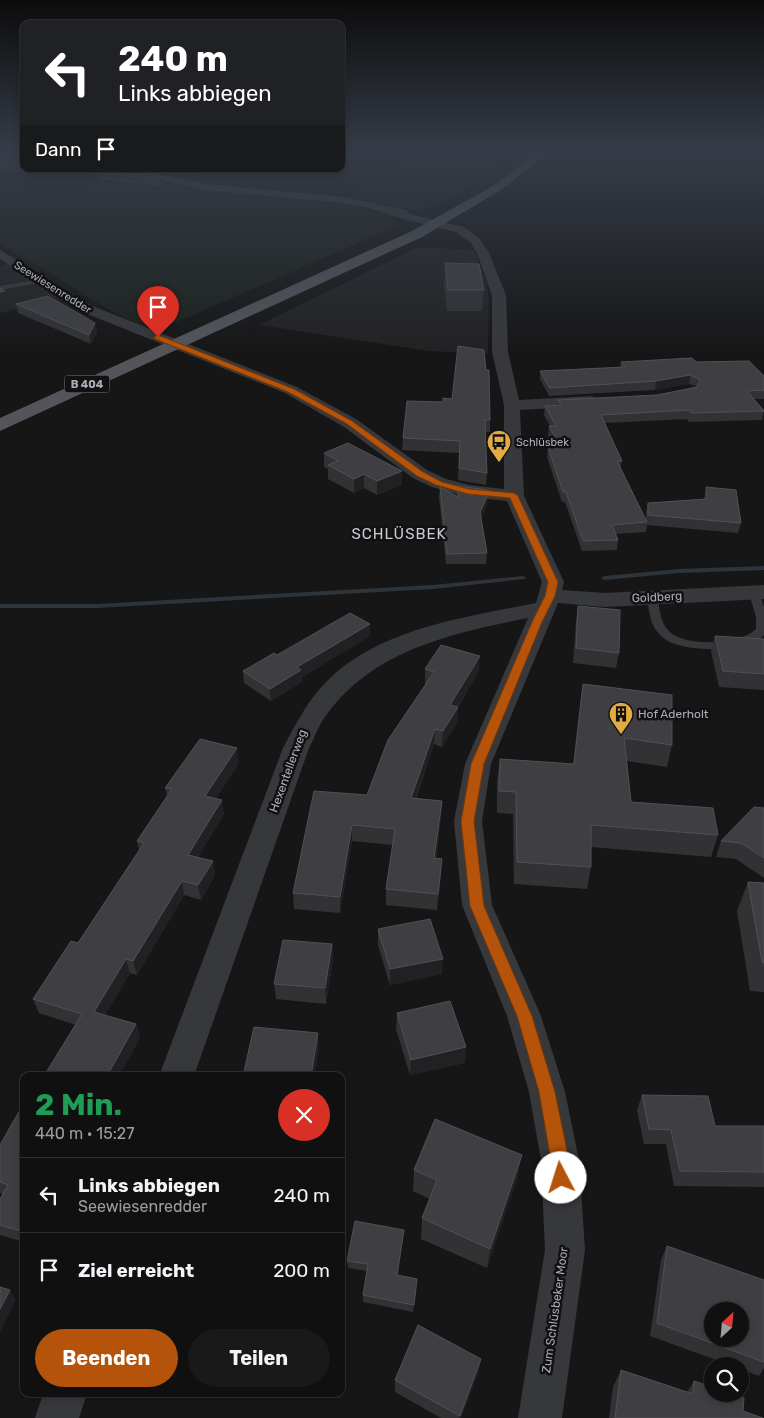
<!DOCTYPE html>
<html lang="de">
<meta charset="utf-8">
<style>
body{margin:0;font-family:Rubik,sans-serif;background:#19191a;color:#f1f3f6;height:100vh;display:flex;flex-direction:column;font-size:19px;white-space:nowrap}
*{box-sizing:border-box;margin:0}
p{font-size:16px;color:#9c9d9f}
.icon{flex:none;width:28px;height:28px;fill:none;stroke:currentColor;stroke-width:2;stroke-linecap:round;stroke-linejoin:round}
.map{position:relative;flex:1;overflow:hidden}
.panel{position:absolute;left:20px;top:1072px;width:325px;height:325px;display:flex;flex-direction:column;background:#101011;border-radius:10px;box-shadow:0 2px 8px #0003,0 0 0 1px #303031}
.panel>*{flex:none}
.top-card{position:absolute;left:20px;top:20px;width:325px;height:152px;border-radius:10px;box-shadow:0 2px 8px #0003,0 0 0 1px #303031;background:#202124;color:#fff;overflow:hidden}
.needle{width:32px;rotate:26deg}
.fabs{position:absolute;left:704px;top:1302px;display:grid;gap:10px}
.fabs a{display:grid;place-items:center;width:45px;height:45px;border-radius:50%;background:#101011;box-shadow:0 2px 8px #0003,0 0 0 1px #303031;font-size:25px}
.pin{position:absolute;display:grid;place-items:center;width:42px;height:42px;color:#fff;margin:-51px -21px;border-radius:50% 50% 50% 0;rotate:-45deg;box-shadow:0 0 5px #0007}
.pin .icon{rotate:45deg}
.me{position:absolute;width:55px;margin:-28px;rotate:355deg;stroke-linejoin:round;filter:drop-shadow(0 0 4px #0008)}
.turn{display:flex;align-items:center;gap:18px;height:105px;padding:0 15px;font-size:22px}
.turn .icon{width:65px;height:65px;stroke-width:2.5}
.turn b{display:block;font-size:35px;line-height:42px}
.then{display:flex;align-items:center;height:48px;padding:0 15px;background:#0003;gap:10px;font-size:19px}
.round{display:grid;place-items:center;flex:none;width:52px;height:52px;border-radius:26px;background:#19191a}
.headline{display:flex;align-items:center;justify-content:space-between;height:85px;padding:0 15px}
h1{font-size:30px;font-weight:700;line-height:38px;color:#1e9e55}
.primary-button{display:flex;gap:10px;margin-top:auto;padding:10px 15px}
.primary-button a{flex:1;height:58px;border-radius:30px;background:#b45309;color:#fff;font-size:20px;font-weight:700;line-height:58px;text-align:center}
.primary-button a+a{background:#19191a;color:#f1f3f6}
ul{padding:0;list-style:none}
li{display:flex;align-items:center;gap:15px;height:75px;padding:0 15px;border-top:1px solid #303031}
li div{flex:1}
li b{display:block;font-size:19px}
li em{font-style:normal}
.map>svg:first-child{display:block}
</style>
<div class="map">
<svg width="764" height="1418" viewBox="0 0 764 1418">
<rect width="100%" height="100%" fill="#161617"/>
<g fill="#222224">
<polygon points="418,247 474,250 487,283 489,302 488,354 428,351 259,325"/>
<polygon points="9,263 60,297 0,313 0,266"/>
</g>
<g fill="#1c221d">
<path d="M415,153H513C484,171 458,203 422,209C409,211 395,207 383,204C372,202 359,201 350,195L411,158L410,156Z"/>
<path d="M0,181L55,196L95,186H148L207,189L346,203L390,215L395,224L392,228L159,330C120,320 90,298 56,277C38,265 17,256 0,243Z"/>
</g>
<g fill="none" stroke-linecap="round" stroke-linejoin="round">
<g fill="#2d343a" fill-rule="evenodd">
<polygon points="764,566 764,570 680,573 604,580 601,578 604,576 680,569"/>
<polygon points="523,576 525,577 526,578 525,579 433,589 97,608 0,608 0,604 97,604 433,585"/>
</g>
<g fill="#37383c" fill-rule="evenodd">
<polygon points="42,279 45,281 44,282 0,290 0,286"/>
<path d="M754,590L759,593L764,607V635C747,653 679,654 661,636C650,626 649,611 647,597L652,594L657,597C660,608 660,622 668,630C683,648 741,645 756,629V617L749,593Z"/>
</g>
<g fill="#37383c" fill-rule="evenodd">
<path d="M138,169H150L161,174L205,184L344,197L407,210L408,213L410,214L464,227L479,238L489,253L506,295L508,352L519,400L591,396L597,398L599,401L597,404L591,406L520,410L524,496L564,582L562,590L605,593L764,585V599L605,607L558,603L491,764L482,821L492,905L541,1016L565,1092L579,1160L585,1250L562,1418H518L545,1250L541,1160L529,1092L507,1016L462,905L454,821L465,764L528,618C453,633 375,649 327,714C319,724 315,737 309,748L194,1076H159L283,748C296,723 309,698 330,678C383,628 466,617 536,603L542,582L507,501L468,497L432,487L413,478L344,427L285,393L80,311L0,259V250L90,305L297,387L356,419L427,470L446,479L469,485L504,489V405L492,352V295L477,253L471,243L456,232L403,219L369,208L335,202L205,190L154,179Z"/>
<polygon points="43,1394 87,1394 79,1418 35,1418"/>
</g>
<polygon fill="#53555b" fill-rule="evenodd" points="536,153 548,153 501,190 422,237 0,431 0,418 412,231 493,186"/>
</g>
<g fill="#323235">
<polygon points="24,153 24,169 47,169 28,174 0,169 0,154"/>
<polygon points="71,169 144,169 165,183 160,186 99,179 98,174 90,174 89,170"/>
<polygon points="155,169 202,169 199,174 187,174 181,177"/>
<polygon points="445,263 484,290 482,311 447,311 444,284"/>
<polygon points="16,304 95,323 97,332 91,344 18,313"/>
<polygon points="621,362 696,362 764,376 764,399 754,399 764,410 762,420 689,422 687,419 605,423 622,461 620,468 646,520 646,513 648,503 704,499 706,487 741,523 738,533 647,525 646,532 616,534 618,540 617,550 582,551 565,502 562,502 547,457 548,447 554,447 548,436 549,426 550,426 544,415 545,406 557,405 558,400 657,395 696,387 696,386 689,384 655,390 549,396 540,379 540,371 620,367"/>
<polygon points="443,402 490,420 490,432 485,432 487,473 486,485 458,480 459,453 402,450 403,438"/>
<polygon points="324,453 402,471 402,485 377,495 364,488 354,493 328,479 328,469 324,467"/>
<polygon points="440,487 458,496 487,497 486,508 481,518 487,553 486,564 446,564 439,497"/>
<polygon points="578,606 619,653 616,668 573,663 576,621"/>
<polygon points="370,624 370,636 302,677 302,682 271,701 244,683 243,671 277,655"/>
<polygon points="715,636 764,639 764,690 719,687 711,651"/>
<polygon points="425,669 479,671 458,707 457,723 442,747 434,744 416,799 442,801 441,817 436,859 441,875 437,910 386,905 386,889 393,845 352,841 340,913 294,909 293,893 367,795 425,685"/>
<polygon points="583,684 672,745 667,767 627,761 631,802 718,835 711,857 591,847 591,867 587,889 514,884 513,814 497,813 497,781 500,759 573,764 580,705"/>
<polygon points="239,763 216,798 224,814 198,857 213,861 215,875 201,900 184,895 137,975 130,973 105,1015 136,1024 140,1038 119,1076 44,1076 76,1025 39,1013 33,999 78,943 139,850 137,841 167,796 165,788"/>
<polygon points="764,808 764,878 736,859 716,857 721,841"/>
<polygon points="748,882 764,883 764,992 750,991 737,911"/>
<polygon points="378,929 442,974 390,985 378,945"/>
<polygon points="332,944 333,960 326,1004 276,999 274,984"/>
<polygon points="397,1013 466,1047 465,1063 410,1075 396,1029"/>
<polygon points="642,1095 715,1126 764,1126 764,1187 674,1186 666,1144 644,1144 637,1110"/>
<polygon points="24,1108 24,1242 0,1235 0,1199 3,1194 0,1193 0,1145"/>
<polygon points="414,1170 518,1176 487,1268 421,1239 422,1218 430,1199 413,1191"/>
<polygon points="404,1230 403,1237 398,1275 417,1279 413,1312 363,1302 363,1295 367,1271 348,1268 347,1261"/>
<polygon points="667,1246 764,1280 764,1368 759,1376 740,1369 740,1366 733,1366 650,1336 661,1260"/>
<polygon points="621,1370 687,1392 694,1381 743,1411 763,1418 609,1418 613,1387"/>
<polygon points="479,1371 461,1418 441,1418 395,1392 395,1380"/>
</g>
<g fill="#212123">
<polygon points="27,169 47,169 28,174"/>
<polygon points="183,169 186,169 187,174 181,177 180,170"/>
<polygon points="164,177 165,183 160,186 159,179"/>
<polygon points="5,291 9,308 0,310 0,292"/>
<polygon points="95,323 97,332 91,344 89,335"/>
<polygon points="690,375 689,384 655,390 656,381"/>
<polygon points="402,471 402,485 377,495 377,481"/>
<polygon points="364,474 364,488 354,493 354,479"/>
<polygon points="487,497 486,508 480,522 480,512"/>
<polygon points="370,624 370,636 302,677 302,682 271,701 270,689 297,667"/>
<polygon points="480,656 479,671 449,721 450,705"/>
<polygon points="458,707 457,723 442,747 443,731"/>
<polygon points="435,729 434,744 410,814 411,798"/>
<polygon points="237,748 239,763 208,810 205,796"/>
<polygon points="222,800 224,814 191,869 188,855"/>
<polygon points="442,801 441,817 434,874 434,858"/>
<polygon points="352,825 352,841 340,913 340,897"/>
<polygon points="442,859 441,875 437,910 438,894"/>
<polygon points="213,861 215,875 201,900 198,885"/>
<polygon points="182,881 184,895 137,975 133,961"/>
<polygon points="332,944 333,960 326,1004 325,988"/>
<polygon points="126,959 130,973 99,1026 94,1012"/>
<polygon points="443,959 442,974 390,985 390,969"/>
<polygon points="136,1024 140,1038 119,1076 107,1076"/>
<polygon points="318,1033 319,1048 315,1076 311,1076"/>
<polygon points="466,1047 465,1063 410,1075 411,1060"/>
<polygon points="522,1155 518,1176 487,1268 490,1249"/>
<polygon points="404,1230 403,1237 397,1282 397,1275"/>
<polygon points="10,1290 16,1300 0,1332 0,1309"/>
<polygon points="481,1359 479,1371 461,1418 459,1418"/>
</g>
<g fill="#3f3f43" stroke="#4f5155" fill-rule="evenodd">
<polygon points="24,153 24,167 0,163 0,154"/>
<polygon points="100,169 144,169 152,174 164,177 159,179 98,173"/>
<polygon points="445,263 479,264 484,290 448,290"/>
<polygon points="0,288 5,291 0,292"/>
<polygon points="48,296 95,323 89,335 16,304"/>
<polygon points="458,346 484,350 486,370 489,370 490,420 485,420 487,473 459,468 460,441 403,438 407,401 443,402 443,398 452,399"/>
<polygon points="692,358 696,362 749,361 764,376 764,390 747,391 764,411 691,413 689,410 601,415 622,461 617,461 647,522 612,525 618,540 583,541 566,492 563,492 548,447 560,447 549,426 556,426 545,406 561,405 558,400 657,395 697,387 700,381 697,378 690,375 656,381 550,388 540,371 625,367 621,362"/>
<polygon points="348,443 402,471 377,481 364,474 354,479 328,465 338,461 324,453"/>
<polygon points="458,486 487,490 487,497 480,512 487,553 447,554 440,487 458,497"/>
<polygon points="706,487 736,490 741,523 648,515 648,503 707,499"/>
<polygon points="578,606 620,610 619,653 576,648"/>
<polygon points="350,613 370,624 297,667 301,670 270,689 243,671 274,653 277,655"/>
<polygon points="715,636 764,639 764,674 723,671"/>
<polygon points="441,645 480,656 450,705 458,707 443,731 435,729 411,798 442,801 434,858 442,859 438,894 386,889 395,829 352,825 340,897 293,893 314,791 367,795 388,740 434,672 425,669"/>
<polygon points="583,684 672,695 672,745 624,738 631,802 713,808 718,835 591,825 591,867 517,862 516,792 499,791 500,759 574,764"/>
<polygon points="200,739 237,748 205,796 222,800 188,855 213,861 198,885 182,881 133,961 126,959 94,1012 136,1024 107,1076 44,1076 82,1014 33,999 71,941 78,943 144,843 137,841 172,789 165,788"/>
<polygon points="754,807 764,808 764,858 741,843 721,841"/>
<polygon points="748,882 764,883 764,963 762,962"/>
<polygon points="430,919 443,959 390,969 378,929"/>
<polygon points="283,940 332,944 325,988 274,984"/>
<polygon points="450,1001 466,1047 411,1060 397,1013"/>
<polygon points="254,1027 318,1033 311,1076 243,1076"/>
<polygon points="642,1095 708,1096 715,1126 764,1126 764,1172 680,1171 671,1130 649,1129"/>
<polygon points="21,1108 24,1108 24,1232 0,1225 0,1199 8,1185 0,1182 0,1145"/>
<polygon points="435,1119 522,1155 490,1249 422,1218 437,1180 414,1170"/>
<polygon points="355,1221 404,1230 397,1275 417,1279 414,1305 363,1295 368,1264 347,1261"/>
<path d="M667,1246L764,1280V1362L657,1323ZM712,1311H740V1339H712Z"/>
<polygon points="0,1287 10,1290 0,1309"/>
<polygon points="418,1325 481,1359 460,1416 395,1380"/>
<polygon points="621,1370 693,1394 694,1381 712,1387 712,1394 732,1394 744,1398 743,1411 763,1418 615,1418"/>
</g>
<linearGradient id="sky" x2="0" y2="1"><stop stop-color="#0c0c0d"/><stop offset="0.43" stop-color="#363c47"/><stop offset="1" stop-color="#363c47" stop-opacity="0"/></linearGradient>
<rect width="764" height="352" fill="url(#sky)"/>
<polygon fill="#b45309" stroke="#753606" points="158,335 294,389 352,421 423,472 442,482 469,489 514,493 518,496 558,582 555,596 542,622 484,764 474,821 484,906 532,1016 555,1092 569,1160 570,1178 567,1184 561,1187 555,1184 539,1092 517,1016 470,906 461,821 471,764 532,622 545,596 548,582 510,498 468,494 436,485 417,476 347,424 288,392 155,339 154,337"/>
<defs>
<symbol id="bus-pin" viewBox="-11 -11 22 30"><path d="M0 17L-7.5 6A9.5 9.5 0 1 1 7.5 6Z" fill="#e3ab41" stroke="#111112"/><path d="M-5-6H5V4H4V6H2V4H-2V6H-4V4H-5ZM-3.5-4V0h7V-4ZM-3.5 1.2v1.5H-2V1.2ZM2 1.2v1.5H3.5V1.2Z" fill="#111"/></symbol>
<symbol id="building-pin" viewBox="-11 -11 22 30"><path d="M0 17L-7.5 6A9.5 9.5 0 1 1 7.5 6Z" fill="#e3ab41" stroke="#111112"/><path d="M-4-6H4V6H1V3H-1V6H-4ZM-2.5-4.3h1.7v1.8h-1.7ZM.8-4.3h1.7v1.8H.8ZM-2.5-1h1.7V.8h-1.7ZM.8-1h1.7V.8H.8Z" fill="#111"/></symbol>
</defs>
<g fill-rule="evenodd">
<use href="#bus-pin" x="485" y="428" width="28" height="38"/>
<use href="#building-pin" x="607" y="700" width="28" height="38"/>
</g>
<g text-anchor="middle" stroke-width="5" stroke-linejoin="round" paint-order="stroke">
<g font-size="11" fill="#a9adb6" stroke="#111112">
<text transform="translate(53 287) rotate(32)" y="4">Seewiesenredder</text>
</g>
<rect fill="#111112" stroke="#7b7e85" stroke-width="1" x="64.5" y="375.5" width="45" height="17" rx="4"/>
<g font-size="11" font-weight="bold" fill="#a9adb6">
<text x="87" y="388">B 404</text>
</g>
<g font-size="11" fill="#a9adb6" stroke="#111112" text-anchor="start">
<text x="516" y="446">Schlüsbek</text>
</g>
<g font-size="12" fill="#a9adb6" stroke="#111112">
<text transform="translate(657 597) rotate(-3)" y="4">Goldberg</text>
<text transform="translate(288 771) rotate(-70)" y="4">Hexentellerweg</text>
<text transform="translate(555 1310) rotate(-82)" y="4">Zum Schlüsbeker Moor</text>
</g>
<g font-size="12" fill="#a9adb6" stroke="#111112" text-anchor="start">
<text x="638" y="718">Hof Aderholt</text>
</g>
<g font-size="15" letter-spacing="1" fill="#c9ccd3" stroke="#111112">
<text x="399" y="539">SCHLÜSBEK</text>
</g>
</g>
</svg>
<div class="fabs">
<a><svg class="needle" viewBox="-14 -14 28 28"><path d="M0-13l5 13h-10z" fill="#e53935"/><path d="M0 13l5-13h-10z" fill="#9c9d9f"/></svg></a>
<a><svg class="icon" aria-label="search" viewBox="0 0 24 24"><circle cx="10" cy="10" r="6"/><path d="M15 15l6 6"/></svg></a>
</div>
<div class="pin" style="left:158px;top:337px;background:#d93025"><svg class="icon" aria-label="arrive" viewBox="0 0 24 24"><path d="M6 21V4h12l-3 4 3 4H6"/></svg></div>
<svg class="me" style="left:561px;top:1178px" viewBox="-20 -20 40 40"><circle r="19" fill="#fff"/><path d="M0-13L10 11 0 6-10 11z" fill="#b45309"/></svg>
<div class="top-card">
<div class="turn"><svg class="icon" aria-label="left" viewBox="0 0 24 24"><path d="M17 20v-9H6M10 6l-5 5 5 5"/></svg><div><b>240 m</b>Links abbiegen</div></div>
<div class="then">Dann<svg class="icon" aria-label="arrive" viewBox="0 0 24 24"><path d="M6 21V4h12l-3 4 3 4H6"/></svg></div>
</div>
<section class="panel">
<div class="headline"><div><h1>2 Min.</h1><p>440 m · 15:27</p></div><a class="round" style="background:#d93025;color:#fff"><svg class="icon" aria-label="close" viewBox="0 0 24 24"><path d="M6 6l12 12M18 6L6 18"/></svg></a></div>
<ul>
<li><svg class="icon" aria-label="left" viewBox="0 0 24 24"><path d="M17 20v-9H6M10 6l-5 5 5 5"/></svg><div><b>Links abbiegen</b><p>Seewiesenredder</p></div><em>240 m</em></li>
<li><svg class="icon" aria-label="arrive" viewBox="0 0 24 24"><path d="M6 21V4h12l-3 4 3 4H6"/></svg><div><b>Ziel erreicht</b></div><em>200 m</em></li>
</ul>
<div class="primary-button"><a>Beenden</a><a>Teilen</a></div>
</section>
</div>
